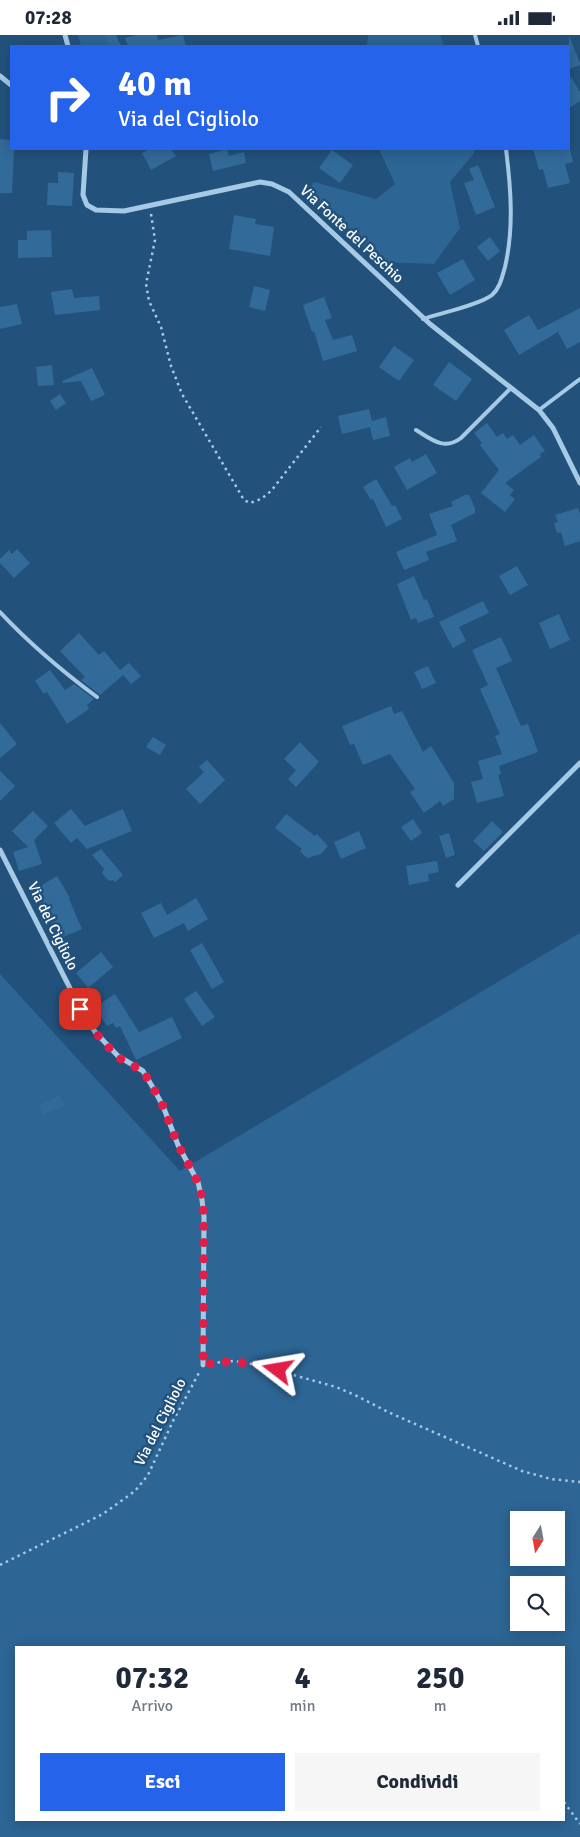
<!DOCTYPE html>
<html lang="it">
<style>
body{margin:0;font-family:Signika,sans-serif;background:#f6f6f7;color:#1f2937;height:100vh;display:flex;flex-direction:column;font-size:19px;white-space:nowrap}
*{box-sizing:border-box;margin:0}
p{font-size:16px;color:#747a83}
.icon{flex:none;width:28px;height:28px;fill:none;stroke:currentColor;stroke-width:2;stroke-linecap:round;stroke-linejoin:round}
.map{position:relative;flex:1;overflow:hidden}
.sheet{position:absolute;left:15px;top:1611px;width:550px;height:175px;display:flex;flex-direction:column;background:#fff;border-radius:0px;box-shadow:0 2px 12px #0003}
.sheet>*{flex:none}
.banner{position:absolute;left:10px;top:10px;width:560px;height:105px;border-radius:0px;box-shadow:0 2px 12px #0003;background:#2563eb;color:#fff;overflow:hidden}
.needle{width:32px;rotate:191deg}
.tools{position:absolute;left:510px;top:1476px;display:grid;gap:10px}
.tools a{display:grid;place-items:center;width:55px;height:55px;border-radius:0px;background:#fff;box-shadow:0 2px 12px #0003;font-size:25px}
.pin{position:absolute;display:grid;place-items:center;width:42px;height:42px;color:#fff;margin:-21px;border-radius:10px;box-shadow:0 2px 8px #0006}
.me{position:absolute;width:55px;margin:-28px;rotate:284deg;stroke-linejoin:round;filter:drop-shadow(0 0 4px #0008)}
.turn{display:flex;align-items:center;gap:18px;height:105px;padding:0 25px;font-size:22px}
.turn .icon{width:65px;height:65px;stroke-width:2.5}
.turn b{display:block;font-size:35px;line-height:42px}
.eta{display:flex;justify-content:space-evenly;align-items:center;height:85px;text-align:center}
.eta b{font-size:30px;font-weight:700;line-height:35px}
.cta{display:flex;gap:10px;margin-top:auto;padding:10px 25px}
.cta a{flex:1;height:58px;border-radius:0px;background:#2563eb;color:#fff;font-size:20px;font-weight:700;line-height:58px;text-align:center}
.cta a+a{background:#f6f6f7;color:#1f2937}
.status{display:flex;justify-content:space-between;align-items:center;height:35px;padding:0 25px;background:#fff;direction:ltr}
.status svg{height:14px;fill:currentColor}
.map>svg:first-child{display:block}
</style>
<div class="status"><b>07:28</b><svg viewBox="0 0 49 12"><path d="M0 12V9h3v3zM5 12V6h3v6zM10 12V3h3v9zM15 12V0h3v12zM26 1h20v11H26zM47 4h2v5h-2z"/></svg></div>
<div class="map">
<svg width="580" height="1802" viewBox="0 0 580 1802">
<rect width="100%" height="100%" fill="#22527c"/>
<g fill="#2d6594" fill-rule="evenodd">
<polygon points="78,0 115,0 114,11 81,11"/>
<polygon points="368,0 440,0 444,11 367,11"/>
<polygon points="379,114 474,114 474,118 450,147 460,193 434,229 381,227 305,161 314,147 376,164 395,149"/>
<path d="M580,898V1802H0V939L180,1136ZM519,1485H556V1522H519ZM519,1550H556V1588H519ZM16,1612H564V1785H16Z"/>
</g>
<g fill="#326a99">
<polygon points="105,0 116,0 121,11 110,11"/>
<polygon points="136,0 157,0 158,5 183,0 186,11 128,11 125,3"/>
<polygon points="569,1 580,28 580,30 569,34"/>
<polygon points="569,39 580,57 580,66 569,73"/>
<polygon points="0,104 11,105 11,114 14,114 12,158 0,158"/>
<polygon points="150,114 171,114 176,121 151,135 142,118"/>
<polygon points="227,114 229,121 244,117 246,128 213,136 209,119"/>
<polygon points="533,114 570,114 573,127 565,129 570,148 548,153 543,134 539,135"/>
<polygon points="332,115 353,130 340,148 319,133"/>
<polygon points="478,130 495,172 476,180 464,148 474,145 469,134"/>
<polygon points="58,137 74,138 72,171 47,170 48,148 58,148"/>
<polygon points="234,180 256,184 255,189 274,192 270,221 229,214"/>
<polygon points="51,195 52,222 18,223 18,205 27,205 27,196"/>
<polygon points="490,202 500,216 488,226 477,212"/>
<polygon points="463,224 475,245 450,260 437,238"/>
<polygon points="254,251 270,255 265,276 249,272"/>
<polygon points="72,254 74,263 99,261 100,275 55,280 51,257"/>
<polygon points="324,262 332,283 325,285 333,305 352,300 357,316 323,326 314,296 312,297 303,270"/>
<polygon points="17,269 22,289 0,294 0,272"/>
<polygon points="580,273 580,307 567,314 558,297 519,320 504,295 529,280 538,295"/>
<polygon points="394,311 414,325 399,346 379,332"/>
<polygon points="449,327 472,344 456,366 433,350"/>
<polygon points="52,330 54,350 38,351 36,332"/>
<polygon points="92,333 105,360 91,366 81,346 63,348 62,346"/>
<polygon points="60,359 66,368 56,375 50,366"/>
<polygon points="369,374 372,386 386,382 390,401 373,405 370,392 342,399 338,381"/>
<polygon points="487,388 497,402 503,398 507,404 513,400 520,410 534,400 545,416 540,419 541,422 505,448 514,455 510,460 515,464 505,477 481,458 499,435 480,410 482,408 474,398"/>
<polygon points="426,419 437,438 407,455 394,432 410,423 412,427"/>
<polygon points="376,444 392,471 395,470 402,484 386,492 373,464 371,465 363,452"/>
<polygon points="465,460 469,460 475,473 475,478 451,490 457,506 426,517 429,525 404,535 396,517 437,500 429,479 453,471 451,467"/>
<polygon points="578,473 580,479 580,506 565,511 561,497 557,498 554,488 558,487 555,480"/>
<polygon points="17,514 30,528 14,543 0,528 0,524 9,515 12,519"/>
<polygon points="517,531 528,550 510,560 499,541"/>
<polygon points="414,541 424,565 427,564 434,582 418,588 416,583 411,585 397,549"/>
<polygon points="483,566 489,578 459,592 466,606 453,613 439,587"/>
<polygon points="559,579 570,605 550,614 539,588"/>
<polygon points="79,598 99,620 104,616 120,635 129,628 141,641 131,649 123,640 100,660 81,645 85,642 60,616"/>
<polygon points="501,602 512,626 496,633 521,691 528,689 538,717 499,731 501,739 498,740 504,761 477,768 471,747 483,744 478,726 502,719 495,701 500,699 480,654 488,650 472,615"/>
<polygon points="428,631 436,648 422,654 414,637"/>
<polygon points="50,635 65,655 74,649 94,664 87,670 89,674 67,689 47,657 44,659 35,646"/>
<polygon points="391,671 394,679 402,676 423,717 431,711 454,748 454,764 443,771 440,766 424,778 410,757 415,754 390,719 363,730 354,709 350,710 342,691"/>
<polygon points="0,688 17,709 0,723"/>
<polygon points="153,702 166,710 160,720 146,712"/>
<polygon points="300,707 319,727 296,752 288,744 296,735 284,724"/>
<polygon points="207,725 225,745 200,769 186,754 204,737 199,732"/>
<polygon points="0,736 15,751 0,766"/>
<polygon points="71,774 85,791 123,774 132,796 87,814 77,803 71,808 54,788"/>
<polygon points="33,776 48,791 34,805 42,829 19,836 13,817 28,812 12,796"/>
<polygon points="286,779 315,801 317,799 328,811 321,819 307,823 300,816 302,814 275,793"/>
<polygon points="413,784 422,798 411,806 401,792"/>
<polygon points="492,786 503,797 484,816 473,806"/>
<polygon points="359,796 366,813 341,824 334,807"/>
<polygon points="449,798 455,820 446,823 439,801"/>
<polygon points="101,814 123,840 115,847 113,845 109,846 102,838 104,834 92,820"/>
<polygon points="437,826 439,837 428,839 429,846 409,850 406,831"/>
<polygon points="57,841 70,863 69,864 82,894 58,904 46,878 45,879 31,857"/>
<polygon points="196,863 208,884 188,896 184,888 154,903 141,878 161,868 167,880"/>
<polygon points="202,908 224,947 212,954 190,915"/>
<polygon points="101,917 113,932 88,953 76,938"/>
<polygon points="196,956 215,982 202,991 184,964"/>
<polygon points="115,959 139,997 172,982 182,1003 136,1025 120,991 116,993 113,988 107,991 95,972"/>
<polygon points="60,1060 65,1071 43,1080 39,1070"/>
</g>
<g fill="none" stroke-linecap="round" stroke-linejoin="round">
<g stroke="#a6c9e5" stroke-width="2.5" stroke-dasharray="2.5 4" stroke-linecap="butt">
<polyline points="151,179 155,205 146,249 149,266 161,292 171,331 182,359 244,465 250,468 261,464 271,456 321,392"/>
<polyline points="211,1328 234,1326 258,1330 336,1352 357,1361 388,1377 522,1436 551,1444 580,1447"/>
<polyline points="0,1530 103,1479 135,1456 148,1440 173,1386 200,1336"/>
<polyline points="564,1767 580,1789"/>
</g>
<g stroke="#a6c9e5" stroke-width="4">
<polyline points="475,0 478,11"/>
<path d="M423,284C441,278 479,270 492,260C500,253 502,242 505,232C514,193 511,154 506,114"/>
<polyline points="539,375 580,344"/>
<path d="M416,395C431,404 444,416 461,403L511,353"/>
<path d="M0,577C30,609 62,636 97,662"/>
</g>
<g stroke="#a6c9e5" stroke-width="5">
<polyline points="65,0 68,11"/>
<polyline points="0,41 11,50"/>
<polyline points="86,114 83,160 87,170 96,175 124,176 260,147 272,149 289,157 430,289 539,375 553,393 580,448"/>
<polyline points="0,815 85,983 96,998 118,1021 143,1036 152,1051 163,1071 178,1110 198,1147 202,1165 204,1182 203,1330"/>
<polyline points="458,850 580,728"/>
</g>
</g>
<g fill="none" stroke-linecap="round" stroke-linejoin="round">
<path stroke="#e11d48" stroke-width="9" stroke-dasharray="0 16.2" d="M80,974L96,998L106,1010L122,1025L143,1036L152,1051L163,1071L178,1110L198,1147L201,1159L204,1182L203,1330C231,1324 250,1328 278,1335"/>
</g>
<g text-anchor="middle" stroke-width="5" stroke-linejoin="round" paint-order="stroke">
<g font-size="15" fill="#fff" stroke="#22527c">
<text transform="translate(352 199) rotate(43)" y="5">Via Fonte del Peschio</text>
<text transform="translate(53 891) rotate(64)" y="5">Via del Cigliolo</text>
<text transform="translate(160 1387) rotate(-63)" y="5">Via del Cigliolo</text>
</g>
</g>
</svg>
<div class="tools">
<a><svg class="needle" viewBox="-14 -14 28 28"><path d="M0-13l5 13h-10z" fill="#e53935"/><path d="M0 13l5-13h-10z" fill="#747a83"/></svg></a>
<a><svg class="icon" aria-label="search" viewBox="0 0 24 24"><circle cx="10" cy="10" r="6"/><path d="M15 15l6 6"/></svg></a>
</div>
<div class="pin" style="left:80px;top:974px;background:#d93025"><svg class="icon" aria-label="arrive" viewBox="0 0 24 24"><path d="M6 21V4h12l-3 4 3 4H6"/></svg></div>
<svg class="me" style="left:278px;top:1335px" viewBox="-20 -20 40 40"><path d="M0-17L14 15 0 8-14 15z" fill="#e11d48" stroke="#fff" stroke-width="4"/></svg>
<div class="banner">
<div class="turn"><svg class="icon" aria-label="right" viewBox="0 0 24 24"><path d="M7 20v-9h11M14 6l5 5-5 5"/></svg><div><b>40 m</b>Via del Cigliolo</div></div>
</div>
<section class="sheet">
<div class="eta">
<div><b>07:32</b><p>Arrivo</p></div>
<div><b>4</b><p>min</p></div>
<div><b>250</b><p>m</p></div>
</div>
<div class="cta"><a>Esci</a><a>Condividi</a></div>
</section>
</div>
